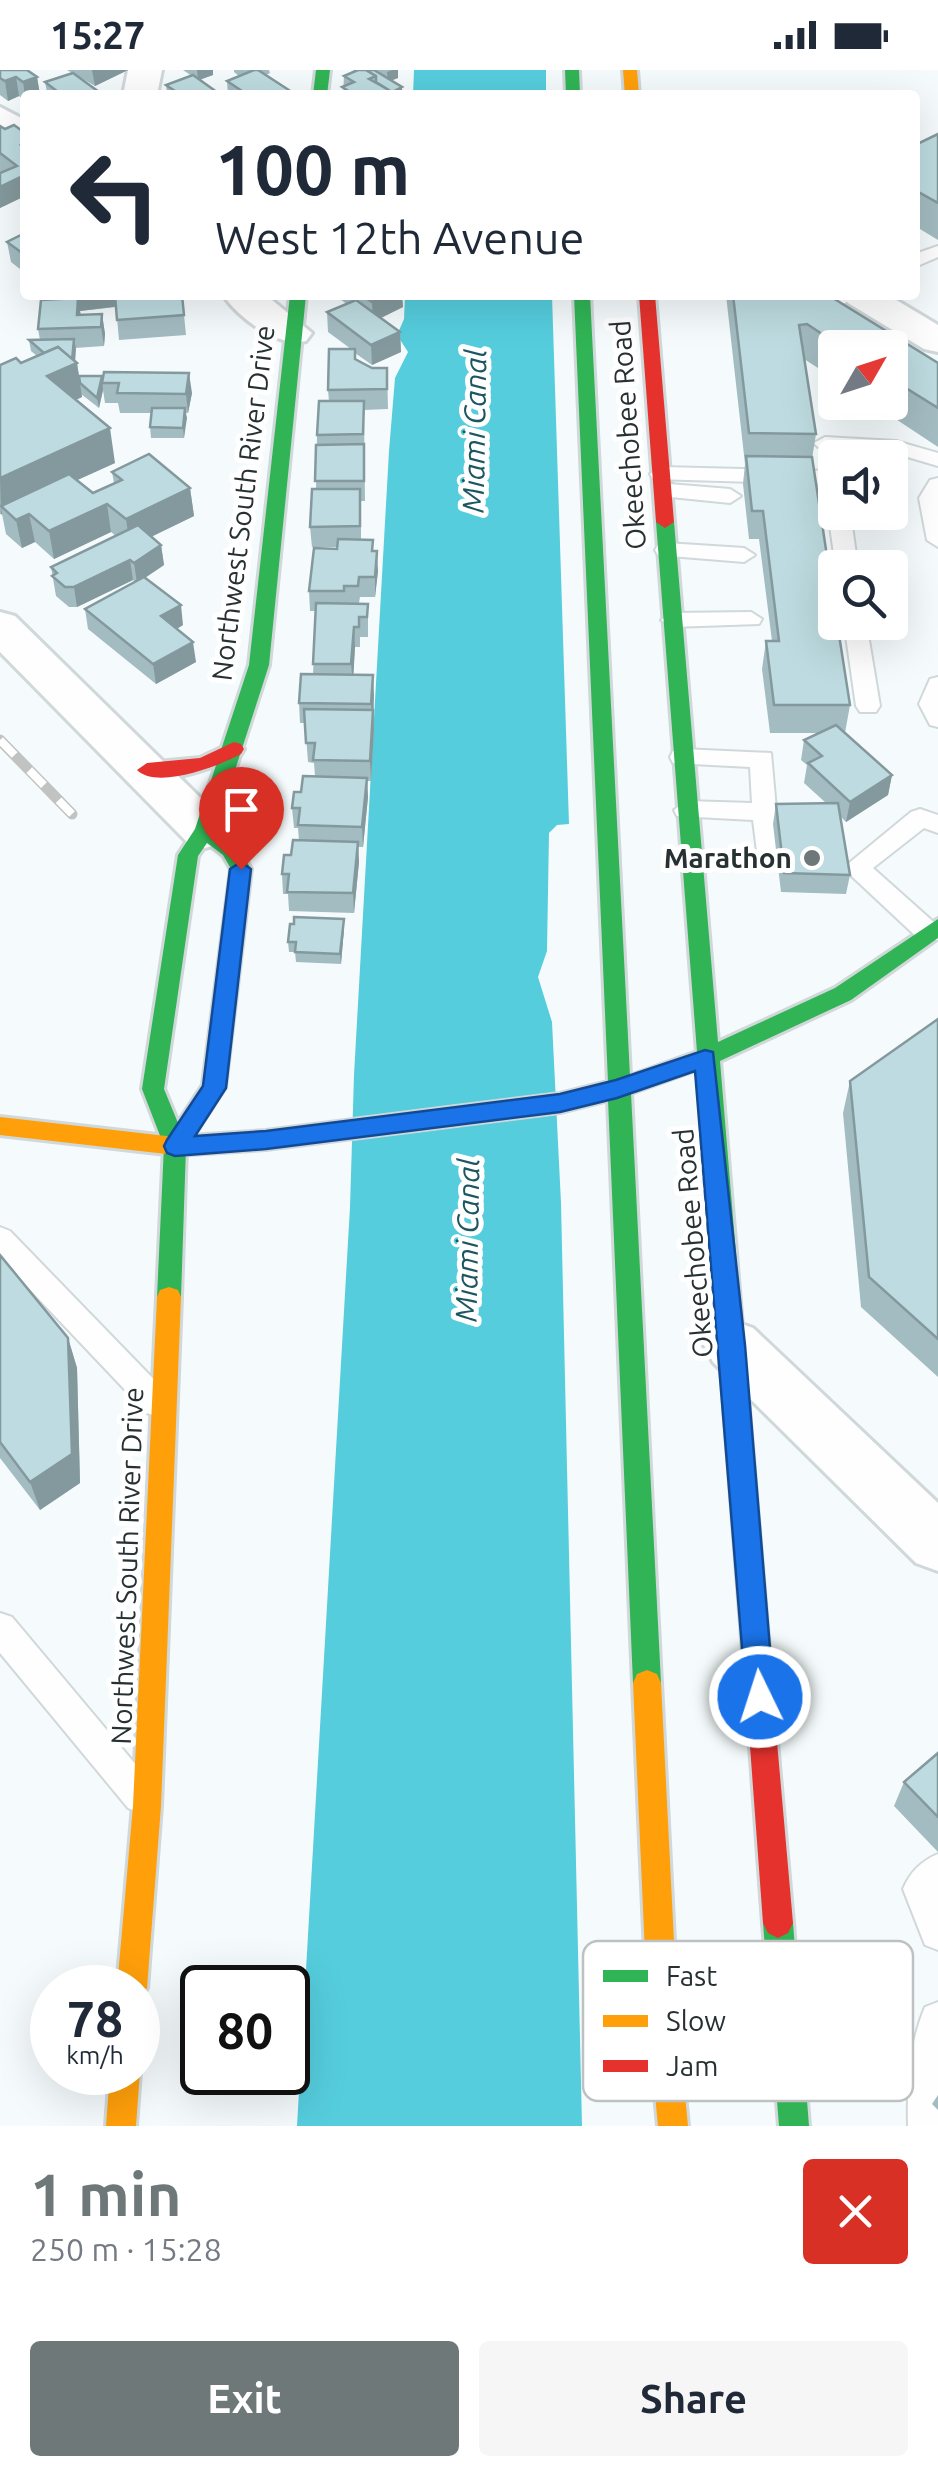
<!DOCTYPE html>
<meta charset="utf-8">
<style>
body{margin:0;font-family:Ubuntu,sans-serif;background:#f6f6f7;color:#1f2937;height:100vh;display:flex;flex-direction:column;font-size:38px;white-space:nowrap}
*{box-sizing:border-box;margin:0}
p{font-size:32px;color:#747a83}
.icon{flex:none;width:55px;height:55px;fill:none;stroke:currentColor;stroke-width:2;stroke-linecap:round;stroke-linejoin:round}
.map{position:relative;height:2056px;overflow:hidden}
.panel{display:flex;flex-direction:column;background:#fff;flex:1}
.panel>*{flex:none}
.banner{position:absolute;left:20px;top:20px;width:900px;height:210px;border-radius:10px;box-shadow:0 10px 40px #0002;background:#fff;color:#1f2937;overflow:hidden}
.needle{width:65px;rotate:51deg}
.buttons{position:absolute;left:818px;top:260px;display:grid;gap:20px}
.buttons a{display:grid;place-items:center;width:90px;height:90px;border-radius:10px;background:#fff;box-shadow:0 10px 40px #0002;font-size:50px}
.speed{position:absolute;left:30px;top:1895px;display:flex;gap:20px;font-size:50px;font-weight:700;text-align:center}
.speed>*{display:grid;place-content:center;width:130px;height:130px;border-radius:50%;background:#fff;box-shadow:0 10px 40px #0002;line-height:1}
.speed small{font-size:25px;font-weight:400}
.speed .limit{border:5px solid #111;border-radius:15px;background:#fff;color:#111}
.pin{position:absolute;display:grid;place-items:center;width:85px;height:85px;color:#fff;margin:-102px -42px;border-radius:50% 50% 50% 0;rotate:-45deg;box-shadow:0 0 10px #0007}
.pin .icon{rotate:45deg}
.me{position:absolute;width:110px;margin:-55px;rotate:356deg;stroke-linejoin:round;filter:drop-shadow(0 0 8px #0008)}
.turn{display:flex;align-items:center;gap:35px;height:210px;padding:0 30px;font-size:45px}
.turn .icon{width:130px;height:130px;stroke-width:2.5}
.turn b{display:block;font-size:70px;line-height:85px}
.round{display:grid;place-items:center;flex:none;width:105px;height:105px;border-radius:10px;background:#f6f6f7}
.summary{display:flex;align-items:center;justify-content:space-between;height:170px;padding:0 30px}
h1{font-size:60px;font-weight:700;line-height:75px;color:#6f7879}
.action{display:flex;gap:20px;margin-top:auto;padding:20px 30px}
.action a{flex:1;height:115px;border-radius:10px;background:#6f7879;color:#fff;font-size:40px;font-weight:700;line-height:115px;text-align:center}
.action a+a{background:#f6f6f7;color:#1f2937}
.status{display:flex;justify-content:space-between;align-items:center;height:70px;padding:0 50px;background:#fff;direction:ltr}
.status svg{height:28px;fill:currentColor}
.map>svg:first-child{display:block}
</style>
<div class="status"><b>15:27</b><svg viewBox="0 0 49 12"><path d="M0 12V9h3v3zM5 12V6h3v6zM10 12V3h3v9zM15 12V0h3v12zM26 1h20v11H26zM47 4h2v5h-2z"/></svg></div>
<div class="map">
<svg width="938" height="2056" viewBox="0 0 938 2056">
<rect width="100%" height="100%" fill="#f5fbfc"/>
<g fill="#55cddd">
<polygon points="414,0 546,0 546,25 413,25"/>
<polygon points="405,225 552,225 569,754 557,755 549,763 547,881 538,907 552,952 561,1133 582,2056 297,2056 350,1137 354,1005 389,381 395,308 408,282 397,265 404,249"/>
</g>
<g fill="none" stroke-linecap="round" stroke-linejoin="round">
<defs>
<g id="lane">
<polygon points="938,176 938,187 915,197 915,184"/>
<polygon points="833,225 858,225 828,243 879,278 854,278 807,247 807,239"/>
<polygon points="825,367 896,371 938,383 938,396 894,383 818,377 814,373"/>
<polygon points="661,397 834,401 835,422 824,414 653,409 650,404"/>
<polygon points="938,408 938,477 927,470 919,428 930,410"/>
<polygon points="669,414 730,419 741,426 730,433 661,426 658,421"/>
<polygon points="835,436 835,442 850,442 858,498 836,498 828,442"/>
<polygon points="666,473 744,478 755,485 744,492 658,485 655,480 658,475"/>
<polygon points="751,542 762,549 759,554 672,557 661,550 672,543"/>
<polygon points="844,552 866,552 880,636 876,642 860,642 856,636"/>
<polygon points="938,607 938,657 930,655 919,634 930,609"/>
<polygon points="682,679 771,683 780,784 790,792 786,798 759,797 753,750 677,746 674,740 686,731 752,733 750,697 673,693 670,687 673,681"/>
<polygon points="920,739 938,745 938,763 924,758 873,798 938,856 938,870 920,870 843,798 911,742"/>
<polygon points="0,1157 10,1161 169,1325 173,1334 169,1343 158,1347 147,1343 0,1188"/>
<polygon points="0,1543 12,1547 152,1714 157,1726 152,1738 140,1743 128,1738 0,1583"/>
<path d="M938,1784V1880L925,1875L903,1819C910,1802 921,1791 938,1784Z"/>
<path d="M938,1932V2056H908C907,2015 909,1975 925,1937Z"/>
</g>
<g id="street">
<polygon points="128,0 162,0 157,25 123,25"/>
<polygon points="0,37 25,50 25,76 0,63"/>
<path d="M223,225H266L312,263L306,271C278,278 239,248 223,225Z"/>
<polygon points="842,225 888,225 938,255 938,282 924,279 848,233"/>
<polygon points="0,542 15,546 222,749 229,761 222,773 205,778 188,773 0,582"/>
<polygon points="733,1251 753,1258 938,1433 938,1501 916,1493 713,1292 704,1275 713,1258"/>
</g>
<g id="fast">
<polygon points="316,0 330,0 327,25 313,25"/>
<polygon points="565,0 579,0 580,25 566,25"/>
<path d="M290,225H306L269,595L216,759L237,775L251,799L225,1017L186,1077L181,1227L178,1234L169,1237L160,1234L157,1227L164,1076L142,1019L178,785L195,759L249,595ZM207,773L223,785L231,799L203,1015L178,1053L164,1019L198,786Z"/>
<polygon points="574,225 590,225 630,1006 697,982 656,452 659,448 671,448 674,452 718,972 835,918 938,849 938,868 851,930 720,991 769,1581 766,1590 756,1594 746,1590 743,1581 698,999 631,1023 661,1613 657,1622 647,1626 637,1622 633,1613 608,1030 560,1042 456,1055 448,1052 445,1046 448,1040 456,1037 560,1024 608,1012"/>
<polygon points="778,1838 788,1843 793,1853 809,2056 779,2056 763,1853 768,1843"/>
</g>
<g id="slow">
<polygon points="623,0 637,0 639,25 625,25"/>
<polygon points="456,1037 464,1040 467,1046 464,1052 456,1055 266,1079 175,1085 0,1065 0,1047 175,1067 266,1061"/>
<polygon points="169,1217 178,1220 181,1227 161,1736 147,1918 138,1931 138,1918 117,1918 133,1736 157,1227 160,1220"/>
<polygon points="647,1600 657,1604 661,1613 678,1951 688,2056 658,2056 648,1951 633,1613 637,1604"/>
<polygon points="138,1996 140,2002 136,2056 106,2056 110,2002 138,2002"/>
</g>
<g id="jam">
<polygon points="639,225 655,225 674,452 665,458 656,452"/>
<path d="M234,672L241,674L244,679L241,684C219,696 157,720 137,700L147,693L200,688Z"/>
<polygon points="756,1568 766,1572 769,1581 793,1853 788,1863 778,1868 768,1863 763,1853 743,1581 746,1572"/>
</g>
</defs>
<use href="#lane" stroke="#d1d8d9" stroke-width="4"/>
<use href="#street" stroke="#d1d8d9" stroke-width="6"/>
<use href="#fast" stroke="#d1d8d9" stroke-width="6"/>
<use href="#slow" stroke="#d1d8d9" stroke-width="6"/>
<use href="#jam" stroke="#d1d8d9" stroke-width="6"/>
<use href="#lane" fill="#fefeff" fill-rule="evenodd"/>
<use href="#street" fill="#fefeff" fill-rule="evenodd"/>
<use href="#fast" fill="#30b455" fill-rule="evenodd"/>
<use href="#slow" fill="#ff9f0a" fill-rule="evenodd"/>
<use href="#jam" fill="#e5322d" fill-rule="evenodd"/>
<defs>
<polyline id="rail" points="0,670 72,744"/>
</defs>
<use href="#rail" stroke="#c1c3c3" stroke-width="11"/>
<use href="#rail" stroke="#fff" stroke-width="8" stroke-dasharray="21" stroke-linecap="butt"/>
</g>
<g fill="#a3bcc1">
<polygon points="0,0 37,7 40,25 25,25 25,31 19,26 8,31 0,25"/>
<polygon points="67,0 128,0 95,16 78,6 99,25 50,25 47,22 45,12 72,3"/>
<polygon points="183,0 213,0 213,5 167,23 166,15 192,6"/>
<polygon points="234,0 269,0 270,3 266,5 295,25 228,25 227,11 239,6 234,2"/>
<polygon points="354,0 398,0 398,8 391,10 402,17 402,25 343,25 344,6"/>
<polygon points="0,56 5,59 25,63 25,126 0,138"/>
<polygon points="938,64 938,170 915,156 915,75"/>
<polygon points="25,163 25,203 11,192 7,172"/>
<polygon points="43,225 182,225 186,265 119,270 116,237 80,241 81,245 102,244 105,264 104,276 75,278 75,292 77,293 79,306 192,323 188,343 186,343 184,368 151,368 150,357 152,343 120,343 118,333 105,333 103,320 99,338 81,324 82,327 76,330 115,393 77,410 93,423 114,413 112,402 190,418 194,446 151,467 161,475 164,495 145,508 183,555 177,559 196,592 156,614 88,559 85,539 135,512 133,510 77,537 69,537 56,526 51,497 116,466 111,462 54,489 35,472 22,478 6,464 2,444 0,444 0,295 21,293 37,286 31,281 29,270 40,270 38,259 44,230"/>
<polygon points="334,225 402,225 403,237 380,248 400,262 401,282 372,295 355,283 356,289 372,298 387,298 388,339 364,340 365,431 361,431 361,470 373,481 378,501 375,527 360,527 359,533 368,534 368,567 360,567 360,577 355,577 353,605 374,625 374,660 371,711 367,711 368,727 363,777 358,777 359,792 354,843 289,841 288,824 283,824 282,804 299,771 298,758 294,758 292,738 301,722 315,706 314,693 308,692 305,653 300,653 299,633 313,604 316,541 310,541 309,521 337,479 337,477 312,477 310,457 316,419 317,365 329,331 328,320 351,279 328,262 327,242 347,234"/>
<polygon points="726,225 828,225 938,293 938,377 870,332 890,332 890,278 835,278 835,309 804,289 816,364 812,389 850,635 845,663 892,705 888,725 846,752 840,746 850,805 846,824 781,822 773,754 776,734 826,733 804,713 807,695 801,690 804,670 819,663 770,663 762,599 766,571 772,571 759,469 749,469 743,414 745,394"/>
<polygon points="344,849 344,859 341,894 296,892 295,882 289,882 288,872"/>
<polygon points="938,949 938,1307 861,1237 843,1043 850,1011"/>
<polygon points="0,1185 68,1268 77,1298 80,1413 40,1440 0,1388"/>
<polygon points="938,1683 938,1782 894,1736 904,1712"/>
<polygon points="938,2025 938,2040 932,2034"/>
</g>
<g fill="#84999d">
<polygon points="92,0 128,0 95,16"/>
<polygon points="197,0 213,0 213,5 198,10"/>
<polygon points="392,0 398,0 398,8 388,12 387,2"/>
<polygon points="16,7 19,26 8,31 5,11"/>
<polygon points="37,7 40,25 25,25 23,12"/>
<polygon points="402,17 402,25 391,25 391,22"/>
<polygon points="25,105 25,126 0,138 0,117"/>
<polygon points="43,225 144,225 145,233 80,241 81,248 46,244"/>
<polygon points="387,225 402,225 403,237 373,252 372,232"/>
<polygon points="102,244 105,264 104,276 101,257"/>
<polygon points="400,262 401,282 372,295 371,275"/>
<polygon points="74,269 76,279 75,294 77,293 82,327 53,340 47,306"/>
<polygon points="189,303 192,323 188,343 186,324"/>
<polygon points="102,306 103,320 99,338 97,328"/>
<polygon points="185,338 187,348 184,368 183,358"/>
<polygon points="110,358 115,393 7,442 1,436 2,444 1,445 0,408"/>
<polygon points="190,418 194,446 130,477 126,449"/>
<polygon points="107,434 111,462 54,489 49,461"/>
<polygon points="29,444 35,472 22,478 16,450"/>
<polygon points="161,475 164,495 137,513 134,493"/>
<polygon points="377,481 378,501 375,527 375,507"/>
<polygon points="130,490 133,510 77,537 74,517"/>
<polygon points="181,535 183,555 164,566 161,546"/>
<polygon points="354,557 355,577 353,614 351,594"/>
<polygon points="193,572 196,592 156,614 153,594"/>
<polygon points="373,605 374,625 372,654 371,634"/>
<polygon points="373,640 374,660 371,711 370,691"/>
<polygon points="892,705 888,725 846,752 850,732"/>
<polygon points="367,708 368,727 363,777 362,757"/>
<polygon points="358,772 359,792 354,843 353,823"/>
<polygon points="344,849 344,859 341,894 340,884"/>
<polygon points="68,1268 77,1298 80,1413 40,1440 30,1412"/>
</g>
<g fill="#bddbe0" stroke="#84999d" stroke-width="2.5">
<polygon points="0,0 27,0 37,7 23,12 16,7 5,11 0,8"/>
<polygon points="254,0 258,0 295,24 248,25 227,11"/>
<polygon points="358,0 366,0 376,6 369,9 398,25 355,25 342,17 354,12 344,6"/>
<polygon points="366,0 374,0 402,17 392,22 376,12 376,6"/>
<polygon points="73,3 99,22 92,25 62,25 45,12"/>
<polygon points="193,5 221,25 181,25 166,15"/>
<polygon points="173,21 180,25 161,25"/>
<polygon points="14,55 25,63 25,73 21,75 25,78 25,105 0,117 0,103 17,96 0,83 0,56 5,59"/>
<polygon points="938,64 938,133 915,120 915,75"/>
<polygon points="25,163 25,185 7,172"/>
<polygon points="115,225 182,225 184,245 117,250"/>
<polygon points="362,225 387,225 372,232"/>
<polygon points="733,225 828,225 938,293 938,338 890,308 890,278 843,278 807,254 799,255 816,364 749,363"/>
<polygon points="78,228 77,245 102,244 101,257 38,259 41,230"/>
<polygon points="356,230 400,262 371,275 327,242"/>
<polygon points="74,269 72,290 58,277 44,283 29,270"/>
<polygon points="58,277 77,293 47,306 110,358 0,408 0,295 16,288 21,293"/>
<polygon points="329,279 355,279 355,289 372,298 387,298 387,319 328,320"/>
<polygon points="104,302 189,303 186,324 117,323 119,313 102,313"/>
<polygon points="79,306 102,306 97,328 80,313"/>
<polygon points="319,331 364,331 363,364 317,365"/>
<polygon points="152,338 185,338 183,358 150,357"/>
<polygon points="364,374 364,411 315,411 316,375"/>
<polygon points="149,384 190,418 126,449 107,434 49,461 29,444 16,450 1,436 69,404 93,423 122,410 112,402"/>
<polygon points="746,386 812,387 835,539 835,552 837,552 850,635 774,635 766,571 779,571 763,441 752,441"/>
<polygon points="312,419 360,419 360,456 310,457"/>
<polygon points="138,455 161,475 134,493 130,490 74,517 65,517 52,506 57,503 51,497"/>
<polygon points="338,469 373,470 372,481 377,481 375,507 359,507 358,516 344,516 344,521 309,521 314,478 337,479"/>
<polygon points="144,507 181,535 161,546 193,572 153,594 85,539"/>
<polygon points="316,533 368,534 367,547 359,547 359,557 354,557 351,594 313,594"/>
<polygon points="301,604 373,605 371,634 299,633"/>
<polygon points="304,639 373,640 370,691 313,690 315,673 306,673"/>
<polygon points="836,655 892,705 850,732 808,693 822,686 804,670"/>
<polygon points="303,706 367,708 362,757 298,755 300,738 292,738 294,722 301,722"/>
<polygon points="838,733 850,805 784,803 776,734"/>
<polygon points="293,770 358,772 353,823 287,822 289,804 282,804 284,785 291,785"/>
<polygon points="294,847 344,849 340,884 295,882 296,872 288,872 290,854 294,854"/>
<polygon points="938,949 938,1269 869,1207 850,1011"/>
<polygon points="0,1185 68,1268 72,1384 30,1412 0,1372"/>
<polygon points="938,1683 938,1747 904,1712"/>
</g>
<polygon fill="#1a73e8" stroke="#114b97" stroke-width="2.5" points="241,792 251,799 226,1018 195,1066 266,1061 560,1024 616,1010 705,980 713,982 745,1275 774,1627 770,1637 760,1640 750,1637 746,1627 695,1001 617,1028 560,1042 266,1079 175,1086 167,1083 164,1076 167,1070 203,1016 230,799"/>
<circle fill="#6f7879" stroke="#fff" stroke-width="4" cx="812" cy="788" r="10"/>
<g text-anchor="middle" stroke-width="10" stroke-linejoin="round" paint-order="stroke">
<g font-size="28" fill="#273133" stroke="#fff">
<text transform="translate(628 365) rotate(-94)" y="10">Okeechobee Road</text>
<text transform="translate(243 433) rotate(-83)" y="10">Northwest South River Drive</text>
<text transform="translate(693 1173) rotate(-95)" y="10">Okeechobee Road</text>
<text transform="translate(127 1496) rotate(-88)" y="10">Northwest South River Drive</text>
</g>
<g font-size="28" font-weight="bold" fill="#273133" stroke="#fff" text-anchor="end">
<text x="792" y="798">Marathon</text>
</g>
<g font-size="30" font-style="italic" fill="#1c5761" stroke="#fff">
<text transform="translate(475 361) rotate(-89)" y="10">Miami Canal</text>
<text transform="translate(468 1170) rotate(-89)" y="10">Miami Canal</text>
</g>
</g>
<rect x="583" y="1871" width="330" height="160" rx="15" fill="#fff" stroke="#bec1c2" stroke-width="2.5"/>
<rect x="603" y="1900" width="45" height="12" fill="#30b455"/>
<rect x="603" y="1945" width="45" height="12" fill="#ff9f0a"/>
<rect x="603" y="1990" width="45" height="12" fill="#e5322d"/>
<g font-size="28" fill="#273133">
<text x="666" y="1916">Fast</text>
<text x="666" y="1961">Slow</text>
<text x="666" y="2006">Jam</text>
</g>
</svg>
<div class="buttons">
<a><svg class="needle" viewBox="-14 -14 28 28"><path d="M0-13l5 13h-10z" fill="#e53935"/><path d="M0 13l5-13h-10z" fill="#747a83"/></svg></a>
<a><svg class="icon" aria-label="sound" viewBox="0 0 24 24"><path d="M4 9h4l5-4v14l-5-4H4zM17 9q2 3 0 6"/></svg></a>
<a><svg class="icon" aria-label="search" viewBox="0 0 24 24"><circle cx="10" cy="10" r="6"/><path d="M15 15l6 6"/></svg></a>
</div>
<div class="speed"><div>78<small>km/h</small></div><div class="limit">80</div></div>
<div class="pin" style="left:241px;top:799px;background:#d93025"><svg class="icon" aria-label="arrive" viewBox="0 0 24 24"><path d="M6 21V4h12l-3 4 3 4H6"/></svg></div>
<svg class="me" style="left:760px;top:1627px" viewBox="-20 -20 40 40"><circle r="17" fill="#1a73e8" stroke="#fff" stroke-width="3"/><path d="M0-11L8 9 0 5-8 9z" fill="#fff"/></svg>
<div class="banner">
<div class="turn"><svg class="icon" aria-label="left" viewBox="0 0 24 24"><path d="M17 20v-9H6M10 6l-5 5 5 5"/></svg><div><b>100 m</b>West 12th Avenue</div></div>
</div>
</div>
<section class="panel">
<div class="summary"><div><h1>1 min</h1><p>250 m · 15:28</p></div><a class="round" style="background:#d93025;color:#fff"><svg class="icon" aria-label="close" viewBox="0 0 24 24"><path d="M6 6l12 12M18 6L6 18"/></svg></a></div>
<div class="action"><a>Exit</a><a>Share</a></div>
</section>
